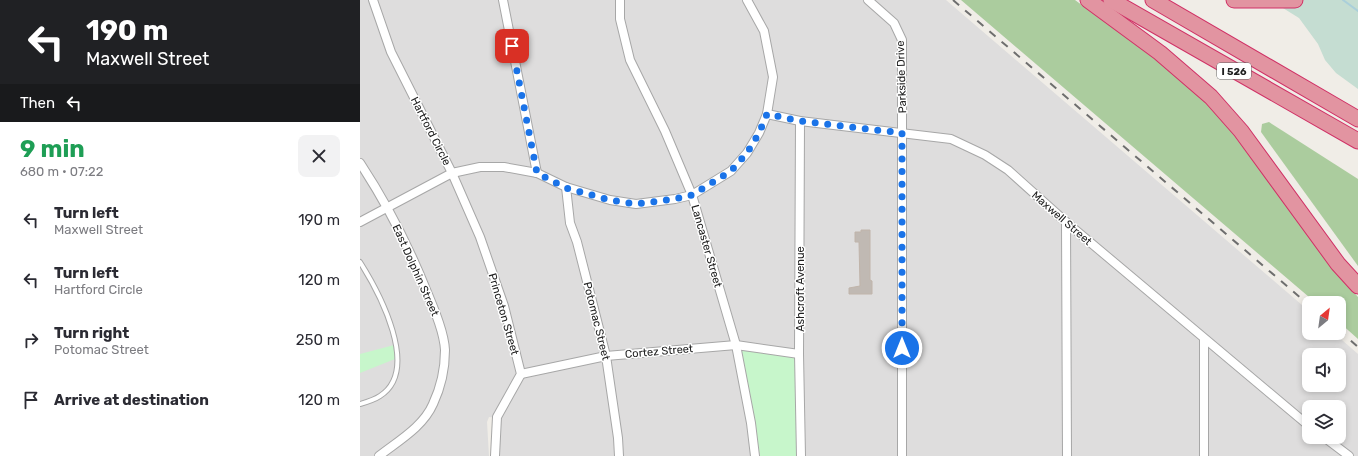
<!DOCTYPE html>
<meta charset="utf-8">
<style>
body{margin:0;font-family:Rubik,sans-serif;background:#f2f2f3;color:#2b2b33;height:100vh;display:flex;flex-direction:column;font-size:15px;white-space:nowrap}
*{box-sizing:border-box;margin:0}
p{font-size:13px;color:#7c7c81}
.icon{flex:none;width:22px;height:22px;fill:none;stroke:currentColor;stroke-width:2;stroke-linecap:round;stroke-linejoin:round}
.map{position:relative;flex:1;overflow:hidden}
.sheet{display:flex;flex-direction:column;background:#fff;width:360px}
.sheet>*{flex:none}
.guide{background:#202124;color:#fff;overflow:hidden}
.needle{width:26px;rotate:29deg}
.tools{position:absolute;left:942px;top:296px;display:grid;gap:8px}
.tools a{display:grid;place-items:center;width:44px;height:44px;border-radius:8px;background:#fff;box-shadow:0 2px 6px #0003;font-size:20px}
.pin{position:absolute;display:grid;place-items:center;width:34px;height:34px;color:#fff;margin:-17px;border-radius:8px;box-shadow:0 2px 6px #0006}
.me{position:absolute;width:44px;margin:-22px;rotate:0deg;stroke-linejoin:round;filter:drop-shadow(0 0 3px #0008)}
.turn{display:flex;align-items:center;gap:14px;height:84px;padding:0 20px;font-size:18px}
.turn .icon{width:52px;height:52px;stroke-width:2.5}
.turn b{display:block;font-size:28px;line-height:34px}
.then{display:flex;align-items:center;height:38px;padding:0 20px;background:#0003;gap:8px;font-size:15px}
.round{display:grid;place-items:center;flex:none;width:42px;height:42px;border-radius:8px;background:#f2f2f3}
.headline{display:flex;align-items:center;justify-content:space-between;height:68px;padding:0 20px}
h1{font-size:24px;font-weight:700;line-height:30px;color:#1e9e55}
ul{padding:0;list-style:none}
li{display:flex;align-items:center;gap:12px;height:60px;padding:0 20px}
li div{flex:1}
li b{display:block;font-size:15px}
li em{font-style:normal}
main{display:flex;flex:1;min-height:0}
.map>svg:first-child{display:block}
</style>
<main>
<section class="sheet">
<div class="guide">
<div class="turn"><svg class="icon" aria-label="left" viewBox="0 0 24 24"><path d="M17 20v-9H6M10 6l-5 5 5 5"/></svg><div><b>190 m</b>Maxwell Street</div></div>
<div class="then">Then<svg class="icon" aria-label="left" viewBox="0 0 24 24"><path d="M17 20v-9H6M10 6l-5 5 5 5"/></svg></div>
</div>
<div class="headline"><div><h1>9 min</h1><p>680 m · 07:22</p></div><a class="round"><svg class="icon" aria-label="close" viewBox="0 0 24 24"><path d="M6 6l12 12M18 6L6 18"/></svg></a></div>
<ul>
<li><svg class="icon" aria-label="left" viewBox="0 0 24 24"><path d="M17 20v-9H6M10 6l-5 5 5 5"/></svg><div><b>Turn left</b><p>Maxwell Street</p></div><em>190 m</em></li>
<li><svg class="icon" aria-label="left" viewBox="0 0 24 24"><path d="M17 20v-9H6M10 6l-5 5 5 5"/></svg><div><b>Turn left</b><p>Hartford Circle</p></div><em>120 m</em></li>
<li><svg class="icon" aria-label="right" viewBox="0 0 24 24"><path d="M7 20v-9h11M14 6l5 5-5 5"/></svg><div><b>Turn right</b><p>Potomac Street</p></div><em>250 m</em></li>
<li><svg class="icon" aria-label="arrive" viewBox="0 0 24 24"><path d="M6 21V4h12l-3 4 3 4H6"/></svg><div><b>Arrive at destination</b></div><em>120 m</em></li>
</ul>
</section>
<div class="map">
<svg width="998" height="456" viewBox="0 0 998 456">
<rect width="100%" height="100%" fill="#f0ede7"/>
<path fill="#dedddd" fill-rule="evenodd" d="M0,0H586L949,311V333H974L998,354V456H135L137,418L129,417L127,422L129,456H0ZM949,355H979V385H949ZM949,407H979V437H949Z"/>
<g fill="#abcc9e">
<polygon points="601,0 715,0 807,68 856,111 971,266 998,297 998,339 979,322 979,303 956,303"/>
<polygon points="909,122 998,179 998,266 901,132 902,124"/>
</g>
<polygon fill="#c5ddd2" points="910,0 998,0 998,89 976,73 965,60 958,44 939,18"/>
<g fill="#c7f6cb">
<polygon points="34,345 35,359 0,373 0,354"/>
<polygon points="384,350 425,353 436,358 437,456 400,456 392,406 381,352"/>
</g>
<g fill="none" stroke-linecap="round" stroke-linejoin="round">
<polyline stroke="#aacfda" stroke-width="2" points="983,0 998,11"/>
</g>
<polygon fill="#c0b9b3" stroke="#c0b4aa" points="501,230 510,230 510,280 512,281 512,294 489,294 489,288 500,286 499,242 495,242 495,232 501,232"/>
<g fill="none" stroke-linecap="round" stroke-linejoin="round">
<defs>
<path id="lane" d="M0,262C19,292 61,370 20,396C14,400 7,402 0,404"/>
<g id="street">
<polyline points="13,0 31,52 92,173 120,167 144,167 177,173 206,187 250,200 276,204 315,199 332,195 371,171 387,153 399,133 407,114 413,77 404,31 387,0"/>
<polyline points="143,0 177,173"/>
<polyline points="260,0 260,19 270,60 305,131 332,195 376,345 391,423 395,456"/>
<polyline points="508,0 534,23 542,40 542,456"/>
<polyline points="407,114 440,121 591,139 625,155 648,170 706,222 949,426"/>
<polyline points="440,121 439,354 441,456"/>
<path d="M0,163C27,204 49,247 67,292C74,309 84,332 85,350C85,369 81,387 73,404C63,427 38,441 19,456"/>
<polyline points="206,187 210,223 217,242 246,356 258,438 259,456"/>
<polyline points="0,222 92,173 120,237 144,306 161,374 137,417 135,456"/>
<polyline points="706,222 707,456"/>
<polyline points="844,339 844,456"/>
<polyline points="161,374 246,356 376,345 439,354"/>
<polyline points="964,437 989,456"/>
</g>
<g id="highway">
<polyline points="728,0 800,53 851,97 881,131 978,264 998,286"/>
<polyline points="751,0 998,141"/>
<polyline points="793,0 998,119"/>
<polyline points="874,0 935,0"/>
</g>
</defs>
<use href="#lane" stroke="#a7a7a7" stroke-width="6"/>
<use href="#street" stroke="#a7a7a7" stroke-width="10"/>
<use href="#highway" stroke="#d03166" stroke-width="17"/>
<use href="#lane" stroke="#fff" stroke-width="4"/>
<use href="#street" stroke="#fff" stroke-width="8"/>
<use href="#highway" stroke="#e294a1" stroke-width="15"/>
<g stroke="#6e6e6e" stroke-width="2" stroke-dasharray="8 8" stroke-linecap="butt">
<polyline points="593,0 949,305"/>
<polyline points="979,330 998,347"/>
</g>
</g>
<g fill="none" stroke-linecap="round" stroke-linejoin="round">
<polyline stroke="#1a73e8" stroke-width="7" stroke-dasharray="0 12.6" points="152,46 177,173 206,188 250,200 276,204 315,199 332,195 371,171 387,153 399,133 407,114 440,121 542,133 542,348"/>
</g>
<g text-anchor="middle" stroke-width="3" stroke-linejoin="round" paint-order="stroke">
<rect fill="#fff" stroke="#636363" stroke-width="1" x="857" y="63" width="34" height="16" rx="3"/>
<g font-size="10" font-weight="bold" fill="#202020">
<text x="874" y="75">I 526</text>
</g>
<g font-size="11" fill="#202020" stroke="#fff">
<text transform="translate(541 77) rotate(-92)" y="4">Parkside Drive</text>
<text transform="translate(71 131) rotate(63)" y="4">Hartford Circle</text>
<text transform="translate(702 218) rotate(41)" y="4">Maxwell Street</text>
<text transform="translate(347 246) rotate(74)" y="4">Lancaster Street</text>
<text transform="translate(56 270) rotate(66)" y="4">East Dolphin Street</text>
<text transform="translate(440 289) rotate(-90)" y="4">Ashcroft Avenue</text>
<text transform="translate(144 314) rotate(74)" y="4">Princeton Street</text>
<text transform="translate(237 321) rotate(76)" y="4">Potomac Street</text>
<text transform="translate(299 351) rotate(-5)" y="4">Cortez Street</text>
</g>
</g>
</svg>
<div class="tools">
<a><svg class="needle" viewBox="-14 -14 28 28"><path d="M0-13l5 13h-10z" fill="#e53935"/><path d="M0 13l5-13h-10z" fill="#7c7c81"/></svg></a>
<a><svg class="icon" aria-label="sound" viewBox="0 0 24 24"><path d="M4 9h4l5-4v14l-5-4H4zM17 9q2 3 0 6"/></svg></a>
<a><svg class="icon" aria-label="layers" viewBox="0 0 24 24"><path d="M12 4l9 5-9 5-9-5zM3 14l9 5 9-5"/></svg></a>
</div>
<div class="pin" style="left:152px;top:46px;background:#d93025"><svg class="icon" aria-label="arrive" viewBox="0 0 24 24"><path d="M6 21V4h12l-3 4 3 4H6"/></svg></div>
<svg class="me" style="left:542px;top:348px" viewBox="-20 -20 40 40"><circle r="17" fill="#1a73e8" stroke="#fff" stroke-width="3"/><path d="M0-11L8 9 0 5-8 9z" fill="#fff"/></svg>
</div>
</main>
